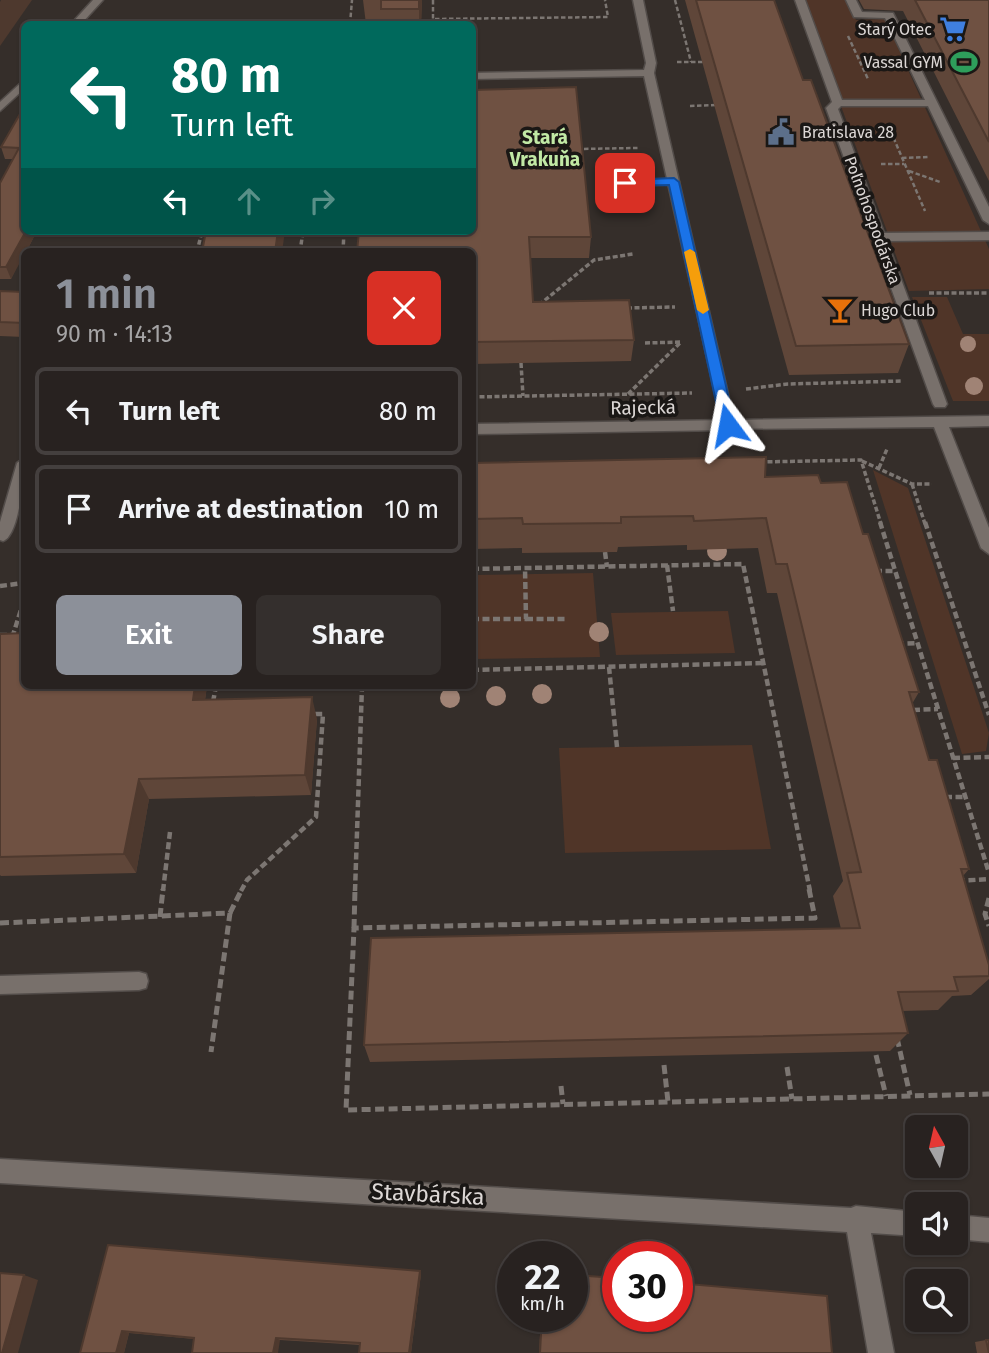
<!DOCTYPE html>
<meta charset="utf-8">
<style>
body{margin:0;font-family:"Fira Sans",sans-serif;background:#342f2d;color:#f1f3f6;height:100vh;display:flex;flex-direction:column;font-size:26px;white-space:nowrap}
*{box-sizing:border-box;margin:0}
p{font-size:23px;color:#a5a4a5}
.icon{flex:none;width:38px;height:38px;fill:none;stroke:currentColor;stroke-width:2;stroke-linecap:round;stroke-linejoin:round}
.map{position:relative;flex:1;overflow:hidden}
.sheet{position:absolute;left:21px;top:248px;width:455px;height:441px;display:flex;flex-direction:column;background:#282220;border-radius:10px;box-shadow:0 2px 5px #0004,0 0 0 2px #443f3e}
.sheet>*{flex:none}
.hud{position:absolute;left:21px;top:21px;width:455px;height:214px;border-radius:10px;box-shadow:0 2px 5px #0004,0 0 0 2px #443f3e;background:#00695c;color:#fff;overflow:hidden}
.needle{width:46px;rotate:352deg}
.controls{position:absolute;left:905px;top:1115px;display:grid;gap:14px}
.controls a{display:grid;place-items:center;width:63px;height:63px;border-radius:10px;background:#282220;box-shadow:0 2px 5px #0004,0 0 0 2px #443f3e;font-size:35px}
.speed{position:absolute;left:497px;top:1241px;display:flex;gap:14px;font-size:35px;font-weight:700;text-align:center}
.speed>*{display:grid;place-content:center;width:91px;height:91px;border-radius:50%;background:#282220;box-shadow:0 2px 5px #0004,0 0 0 2px #443f3e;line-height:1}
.speed small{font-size:18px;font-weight:400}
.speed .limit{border:10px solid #d22;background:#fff;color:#111}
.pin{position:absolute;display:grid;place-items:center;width:60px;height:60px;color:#fff;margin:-30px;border-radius:14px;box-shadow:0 4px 10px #0006}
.me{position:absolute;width:77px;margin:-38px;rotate:347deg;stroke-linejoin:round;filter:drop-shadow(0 0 5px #0008)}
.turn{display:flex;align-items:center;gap:24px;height:147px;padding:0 35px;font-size:32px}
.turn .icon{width:91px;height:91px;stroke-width:2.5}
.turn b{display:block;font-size:49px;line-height:60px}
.lanes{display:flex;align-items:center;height:66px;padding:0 35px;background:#0003;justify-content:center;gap:35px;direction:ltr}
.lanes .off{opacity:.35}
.round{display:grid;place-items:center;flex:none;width:74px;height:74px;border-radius:10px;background:#342f2d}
.overview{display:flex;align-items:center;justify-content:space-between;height:119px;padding:0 35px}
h1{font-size:42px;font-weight:600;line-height:52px;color:#8c9099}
.primary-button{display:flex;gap:14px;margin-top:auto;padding:14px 35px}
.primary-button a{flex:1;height:80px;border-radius:10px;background:#8c9099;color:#fff;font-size:28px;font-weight:600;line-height:80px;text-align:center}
.primary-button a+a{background:#342f2d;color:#f1f3f6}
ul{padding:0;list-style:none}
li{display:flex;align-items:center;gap:21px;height:88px;margin:0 14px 10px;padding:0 21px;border:4px solid #443f3e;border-radius:10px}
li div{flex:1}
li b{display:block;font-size:26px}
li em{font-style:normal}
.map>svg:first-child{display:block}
</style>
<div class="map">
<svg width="989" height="1353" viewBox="0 0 989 1353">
<rect width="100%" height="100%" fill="#352e2a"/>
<g fill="#503528">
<polygon points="802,0 847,0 856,20 885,19 989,249 989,289 909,291"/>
<polygon points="912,297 947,297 963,334 989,334 989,401 953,401"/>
<polygon points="873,470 908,488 989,733 986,751 962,754"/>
<polygon points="593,573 600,657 473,659 473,575"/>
<polygon points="728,611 735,653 616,655 611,613"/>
<polygon points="752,745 771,849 565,853 559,748"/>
</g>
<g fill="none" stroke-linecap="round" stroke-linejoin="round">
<defs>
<g id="service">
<polygon points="674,179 679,182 678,184 625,186 620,183 625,180"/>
<polygon points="728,420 735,425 728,430 472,434 472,424"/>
<path d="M24,458C25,474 19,536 3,541L0,540V522L17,463Z"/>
<polygon points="139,972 146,974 148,981 146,988 139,990 0,994 0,976"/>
</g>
<polygon id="pedestrian" points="795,0 805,0 842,100 925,100 885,18 854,17 846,0 856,0 862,12 893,13 989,207 989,224 983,220 928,106 841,106 838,109 884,233 989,232 989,240 887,241 947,404 945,407 935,407 933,404 826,108 832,102"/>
<g id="minor">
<polygon points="93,0 103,0 81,24 71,24"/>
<polygon points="633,0 643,0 656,63 654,73 734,420 989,416 989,426 949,427 989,528 989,554 981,548 934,427 723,429 644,76 472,79 472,73 644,70 646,63"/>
<polygon points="24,80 24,89 0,111 0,102"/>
<polygon points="0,1159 851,1208 856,1206 917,1212 917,1236 871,1233 894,1353 868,1353 847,1232 0,1183"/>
<polygon points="956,1215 989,1218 989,1242 956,1239"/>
</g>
</defs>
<use href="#service" stroke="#524c49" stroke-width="3"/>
<use href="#pedestrian" stroke="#524c49" stroke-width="3"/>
<use href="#minor" stroke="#524c49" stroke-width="3"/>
<g stroke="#7c7672" stroke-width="2.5" stroke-dasharray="4.5 2.5" stroke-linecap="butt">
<polyline points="433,0 433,19 608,17 605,0"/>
<polyline points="675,0 691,62"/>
<polyline points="350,24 352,0"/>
<polyline points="848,36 868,79"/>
<polyline points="677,62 706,62"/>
<polyline points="690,106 717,105"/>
<polyline points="888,125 925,211"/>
<polyline points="577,149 638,148"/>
<polyline points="902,158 929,157"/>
<polyline points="881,164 904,164"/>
<polyline points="909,171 940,182"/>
</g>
<g stroke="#7c7672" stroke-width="3.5" stroke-dasharray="5 2.5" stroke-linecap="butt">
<polyline points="197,252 202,231"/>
<polyline points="300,252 303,231"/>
<polyline points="343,252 344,231"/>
<polyline points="929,293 989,293"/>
<polyline points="539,305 594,260 633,254"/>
<polyline points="627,308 675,307"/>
<polyline points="645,343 682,342"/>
<polyline points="521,363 523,396"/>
<polyline points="746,389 788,384 902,381"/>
<polyline points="628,394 681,342"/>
<polyline points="472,397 692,393"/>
<polyline points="862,461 912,484 932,484"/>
<polyline points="760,462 861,460 881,524"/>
<polyline points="879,468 887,449"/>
<polyline points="912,484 925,524"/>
</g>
<g stroke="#7c7672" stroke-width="4.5" stroke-dasharray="7 3.5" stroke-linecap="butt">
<polyline points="880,522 989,873"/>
<polyline points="925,522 989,715"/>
<polyline points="605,552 607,567"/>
<polyline points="667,565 673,611"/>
<polyline points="472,569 743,564 810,891"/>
<polyline points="875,571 895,571"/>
<polyline points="0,586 24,583"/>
<polyline points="472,619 526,619 525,568"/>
<polyline points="526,619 565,619"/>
<polyline points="0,635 13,635 24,600"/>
<polyline points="897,644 918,643"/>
<polyline points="609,667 617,747"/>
<polyline points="472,670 763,663"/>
<polyline points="213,702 216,686"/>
<polyline points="913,710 938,709"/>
<polyline points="953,758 989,757"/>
<polyline points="945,797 965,797"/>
<polyline points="958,881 989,879"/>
<polyline points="163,891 170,832"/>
<polyline points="241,891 247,880 316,817 323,714 312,714"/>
<polyline points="355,891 362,686"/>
</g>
<g stroke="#7c7672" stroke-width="5" stroke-dasharray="9 4.5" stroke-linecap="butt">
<polyline points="809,889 815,918 354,928 346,1110 989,1094"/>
<polyline points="989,898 985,914 989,926"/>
<polyline points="230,913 242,889"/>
<polyline points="160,917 163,889"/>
<polyline points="0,923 230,913 211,1052"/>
<polyline points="354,928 355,889"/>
<polyline points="897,1038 910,1095"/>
<polyline points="876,1055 886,1096"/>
<polyline points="664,1065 668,1102"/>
<polyline points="787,1067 792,1099"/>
<polyline points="561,1086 563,1104"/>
</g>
<use href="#service" fill="#78706b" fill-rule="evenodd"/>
<use href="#pedestrian" fill="#78706b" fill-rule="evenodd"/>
<use href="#minor" fill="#78706b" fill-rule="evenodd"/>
</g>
<g fill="#a08375">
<circle cx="968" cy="344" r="8"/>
<circle cx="974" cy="386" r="9"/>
<circle cx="717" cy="551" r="10"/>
<circle cx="599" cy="632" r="10"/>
<circle cx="542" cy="694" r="10"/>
<circle cx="496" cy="696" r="10"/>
<circle cx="450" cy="698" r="10"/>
</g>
<g fill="#5f4639">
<polygon points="363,0 422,0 421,24 366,24"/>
<polygon points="685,0 774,0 803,80 909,344 898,373 789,375"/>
<polygon points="859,0 989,0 989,181 903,11 864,9"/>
<polygon points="24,107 24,231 37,231 26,252 24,252 11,279 0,279 0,183 13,159 5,159 1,147"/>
<polygon points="359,231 591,237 589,258 530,258 533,302 634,340 631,361 472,364 472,252"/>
<polygon points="0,291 24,292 24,337 0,336"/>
<polygon points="472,463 765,477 821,483 863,534 919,692 912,704 929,760 969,869 963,876 989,965 989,979 971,995 952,996 938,1010 902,1011 908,1033 890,1051 370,1062 364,1045 841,929 833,896 843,881 777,593 767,593 758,548 687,550 687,545 618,547 617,552 522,553 522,548 472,549"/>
<polygon points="0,634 24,686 207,686 205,700 317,719 311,795 149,799 136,873 1,876 0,875"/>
<polygon points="108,1245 420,1271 421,1274 411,1353 359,1353 360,1345 280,1340 194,1339 129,1333 124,1353 80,1353"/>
<polygon points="541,1316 572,1316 832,1353 539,1353"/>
<polygon points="986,1340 989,1353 977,1353 975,1342"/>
</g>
<g fill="#4e392e">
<polygon points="1,0 32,0 0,46 0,2"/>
<polygon points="419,0 422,0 421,24 419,24"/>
<polygon points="26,231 37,231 26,252 24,252 24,255 11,279 6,267"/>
<polygon points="278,231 285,231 282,252 275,252"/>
<polygon points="195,686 207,686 202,721 193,700"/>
<polygon points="312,697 317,719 311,795 305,775"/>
<polygon points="139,779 149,799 136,873 124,854"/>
<polygon points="420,1271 421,1274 411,1353 409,1353"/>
<polygon points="24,1275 38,1280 18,1353 2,1353"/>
<polygon points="122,1331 129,1333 124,1353 116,1353"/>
<polygon points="276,1338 280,1340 278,1353 273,1353"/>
</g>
<g fill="#6f5142" stroke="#4e392e" stroke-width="2">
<rect x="381" y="0" width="38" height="9"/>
<polygon points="696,0 774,0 803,80 811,80 909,344 796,346"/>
<polygon points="915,0 989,0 989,142"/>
<polygon points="576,87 591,237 529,237 533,302 629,300 634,340 472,342 472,252 357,252 359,231 472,231 472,90"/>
<polygon points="24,107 24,231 26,231 6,267 0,267 0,183 19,148 1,147"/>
<polygon points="206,231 278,231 275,252 202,252"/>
<polygon points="0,291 24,292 24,323 0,322"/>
<polygon points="766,457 765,477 818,475 821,483 847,482 863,534 868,534 919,692 909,692 929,760 937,760 969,869 961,869 989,965 989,976 954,977 958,991 898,992 908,1033 364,1045 371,938 860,928 847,873 861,872 787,564 776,564 766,518 694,521 693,516 621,517 621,523 523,524 522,518 472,519 472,463"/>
<polygon points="24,633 24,686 195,686 193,700 312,697 305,775 139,779 124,854 0,857 0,634"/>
<polygon points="108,1245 420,1271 409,1353 359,1353 360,1343 276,1338 273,1353 192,1353 194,1338 122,1331 116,1353 80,1353"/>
<polygon points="0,1273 24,1275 2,1353 0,1353"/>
<polygon points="572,1275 618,1278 618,1316 677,1316 677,1283 827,1296 832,1353 540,1353 542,1316 572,1316"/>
<polygon points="986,1340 989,1340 989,1353"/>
</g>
<polygon fill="#1a73e8" stroke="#114b97" stroke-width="2" points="674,178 679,182 735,425 728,429 721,425 669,185 625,186 619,183 625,180"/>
<polygon fill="#f59e0b" points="690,249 695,252 709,310 703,314 697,310 684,252"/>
<defs>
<symbol id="supermarket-bare" viewBox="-9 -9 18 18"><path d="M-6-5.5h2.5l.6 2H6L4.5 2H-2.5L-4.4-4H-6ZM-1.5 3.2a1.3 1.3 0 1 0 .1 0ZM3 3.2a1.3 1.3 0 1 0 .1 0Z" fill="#3f7fe0" stroke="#1a1715" stroke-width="2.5" paint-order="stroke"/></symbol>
<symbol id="stadium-bare" viewBox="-9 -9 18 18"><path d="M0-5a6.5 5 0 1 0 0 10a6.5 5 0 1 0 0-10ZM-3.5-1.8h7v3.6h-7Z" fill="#2e9e5b" stroke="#1a1715" stroke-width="2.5" paint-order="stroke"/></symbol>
<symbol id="civic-bare" viewBox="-9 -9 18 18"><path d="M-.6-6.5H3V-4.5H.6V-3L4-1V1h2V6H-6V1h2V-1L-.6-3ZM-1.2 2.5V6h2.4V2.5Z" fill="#5c6f8a" stroke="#1a1715" stroke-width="2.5" paint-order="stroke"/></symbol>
<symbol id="bar-bare" viewBox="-9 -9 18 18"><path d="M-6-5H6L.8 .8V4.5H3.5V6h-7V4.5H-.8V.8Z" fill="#e8710a" stroke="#1a1715" stroke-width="2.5" paint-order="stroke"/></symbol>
</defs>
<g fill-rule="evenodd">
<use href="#supermarket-bare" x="934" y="10" width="38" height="38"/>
<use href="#stadium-bare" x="945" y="43" width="38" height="38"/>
<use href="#civic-bare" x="762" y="113" width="38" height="38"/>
<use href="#bar-bare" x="821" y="291" width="38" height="38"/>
</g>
<g text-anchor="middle" stroke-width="7" stroke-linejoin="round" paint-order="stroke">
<g font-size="16" fill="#dcd7d5" stroke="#1a1715" text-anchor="end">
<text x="932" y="35">Starý Otec</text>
<text x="943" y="68">Vassal GYM</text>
<text x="802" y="138" text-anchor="start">Bratislava 28</text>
<text x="861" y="316" text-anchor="start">Hugo Club</text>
</g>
<g font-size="16" fill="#dcd7d5" stroke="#1a1715">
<text transform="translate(873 220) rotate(70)" y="6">Poľnohospodárska</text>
</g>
<g font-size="19" font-weight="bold" fill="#c1e9a5" stroke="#1a1715">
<text x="545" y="144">Stará<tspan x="545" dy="22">Vrakuňa</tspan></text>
</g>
<g font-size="19" fill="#dcd7d5" stroke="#1a1715">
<text transform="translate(643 407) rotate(-1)" y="7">Rajecká</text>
</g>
<g font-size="23" fill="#dcd7d5" stroke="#1a1715">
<text transform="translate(428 1194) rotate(3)" y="8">Stavbárska</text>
</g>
</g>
</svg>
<div class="controls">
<a><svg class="needle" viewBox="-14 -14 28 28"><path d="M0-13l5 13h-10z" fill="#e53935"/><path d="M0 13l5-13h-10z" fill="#a5a4a5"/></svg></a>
<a><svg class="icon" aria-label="sound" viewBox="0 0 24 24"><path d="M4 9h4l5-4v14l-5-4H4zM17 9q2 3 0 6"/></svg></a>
<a><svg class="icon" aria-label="search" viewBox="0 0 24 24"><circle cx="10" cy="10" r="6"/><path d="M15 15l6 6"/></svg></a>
</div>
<div class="speed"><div>22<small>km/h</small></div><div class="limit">30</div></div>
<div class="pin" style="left:625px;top:183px;background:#d93025"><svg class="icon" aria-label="arrive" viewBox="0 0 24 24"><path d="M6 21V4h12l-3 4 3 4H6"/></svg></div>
<svg class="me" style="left:728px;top:425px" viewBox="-20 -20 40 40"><path d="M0-17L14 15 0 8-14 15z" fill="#1a73e8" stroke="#fff" stroke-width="4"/></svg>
<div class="hud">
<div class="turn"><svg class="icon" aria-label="left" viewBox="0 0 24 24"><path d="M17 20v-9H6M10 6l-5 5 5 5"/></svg><div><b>80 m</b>Turn left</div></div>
<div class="lanes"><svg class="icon" aria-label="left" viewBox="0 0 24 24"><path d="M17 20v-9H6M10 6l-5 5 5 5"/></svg><svg class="icon off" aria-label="ahead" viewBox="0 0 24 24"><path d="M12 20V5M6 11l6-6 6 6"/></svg><svg class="icon off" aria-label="right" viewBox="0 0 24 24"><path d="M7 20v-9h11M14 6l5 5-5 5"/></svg></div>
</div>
<section class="sheet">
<div class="overview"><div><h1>1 min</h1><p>90 m · 14:13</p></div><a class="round" style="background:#d93025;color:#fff"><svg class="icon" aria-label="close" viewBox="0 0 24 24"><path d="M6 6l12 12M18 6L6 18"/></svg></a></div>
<ul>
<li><svg class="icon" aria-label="left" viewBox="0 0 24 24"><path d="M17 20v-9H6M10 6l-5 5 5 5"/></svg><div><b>Turn left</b></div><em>80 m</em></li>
<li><svg class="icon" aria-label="arrive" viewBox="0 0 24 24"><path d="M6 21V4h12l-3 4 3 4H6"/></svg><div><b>Arrive at destination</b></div><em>10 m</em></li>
</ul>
<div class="primary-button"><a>Exit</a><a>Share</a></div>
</section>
</div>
